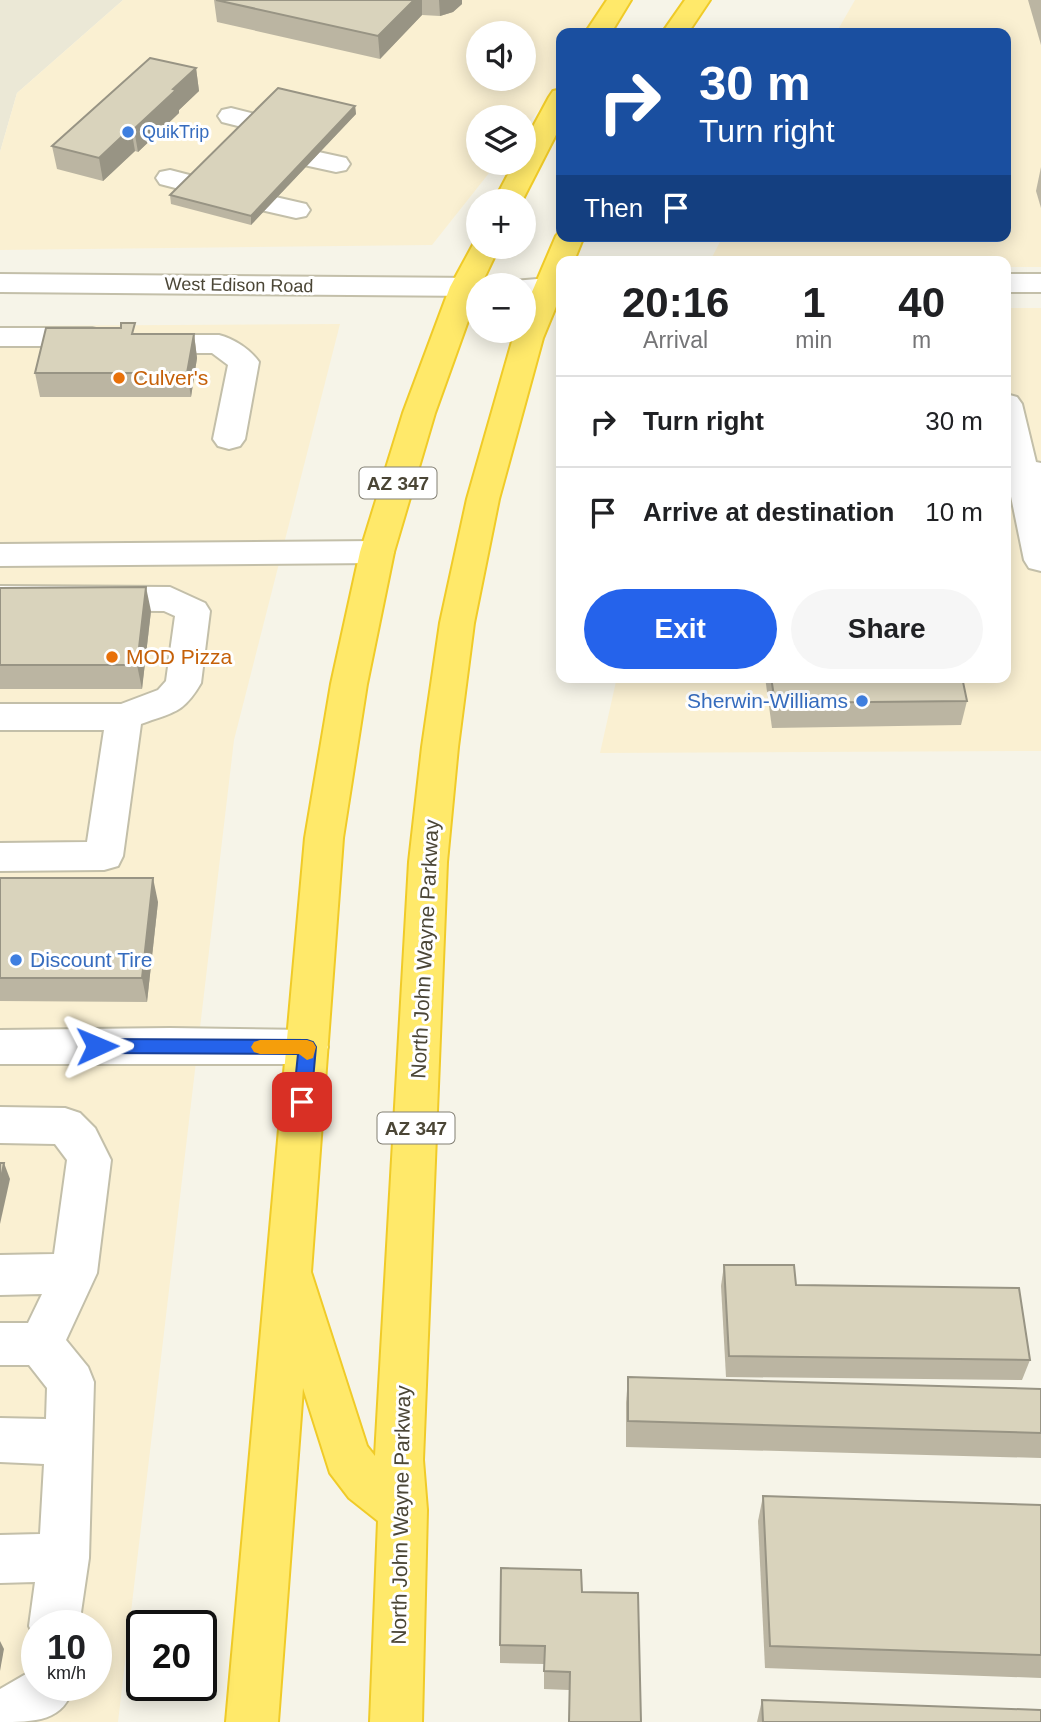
<!DOCTYPE html>
<meta charset="utf-8">
<style>
body{margin:0;font-family:Arial,sans-serif;background:#f6f6f6;color:#202124;height:100vh;display:flex;flex-direction:column;font-size:26px;white-space:nowrap}
*{box-sizing:border-box;margin:0}
p{font-size:23px;color:#757577}
.icon{flex:none;width:38px;height:38px;fill:none;stroke:currentColor;stroke-width:2;stroke-linecap:round;stroke-linejoin:round}
.map{position:relative;flex:1;overflow:hidden}
.sheet{position:absolute;left:556px;top:256px;width:455px;height:427px;display:flex;flex-direction:column;background:#fff;border-radius:14px;box-shadow:0 4px 18px #0003}
.sheet>*{flex:none}
.hud{position:absolute;left:556px;top:28px;width:455px;height:214px;border-radius:14px;box-shadow:0 4px 18px #0003;background:#1a4fa0;color:#fff;overflow:hidden}
.buttons{position:absolute;left:466px;top:21px;display:grid;gap:14px}
.buttons a{display:grid;place-items:center;width:70px;height:70px;border-radius:50%;background:#fff;box-shadow:0 4px 18px #0003;font-size:35px}
.speed{position:absolute;left:21px;top:1610px;display:flex;gap:14px;font-size:35px;font-weight:700;text-align:center}
.speed>*{display:grid;place-content:center;width:91px;height:91px;border-radius:50%;background:#fff;box-shadow:0 4px 18px #0003;line-height:1}
.speed small{font-size:18px;font-weight:400}
.speed .limit{border:4px solid #111;border-radius:10px;background:#fff;color:#111}
.pin{position:absolute;display:grid;place-items:center;width:60px;height:60px;color:#fff;margin:-30px;border-radius:14px;box-shadow:0 4px 10px #0006}
.me{position:absolute;width:77px;margin:-38px;rotate:89deg;stroke-linejoin:round;filter:drop-shadow(0 0 5px #0008)}
.turn{display:flex;align-items:center;gap:24px;height:147px;padding:0 28px;font-size:32px}
.turn .icon{width:91px;height:91px;stroke-width:2.5}
.turn b{display:block;font-size:49px;line-height:60px}
.then{display:flex;align-items:center;height:66px;padding:0 28px;background:#0003;gap:14px;font-size:26px}
.eta{display:flex;justify-content:space-evenly;align-items:center;height:119px;text-align:center}
.eta b{font-size:42px;font-weight:800;line-height:49px}
.primary-button{display:flex;gap:14px;margin-top:auto;padding:14px 28px}
.primary-button a{flex:1;height:80px;border-radius:42px;background:#2563eb;color:#fff;font-size:28px;font-weight:800;line-height:80px;text-align:center}
.primary-button a+a{background:#f6f6f6;color:#202124}
ul{padding:0;list-style:none}
li{display:flex;align-items:center;gap:21px;height:91px;padding:0 28px;border-top:2px solid #e0e0e0}
li div{flex:1}
li b{display:block;font-size:26px}
li em{font-style:normal}
.map>svg:first-child{display:block}
</style>
<div class="map">
<svg width="1041" height="1722" viewBox="0 0 1041 1722">
<rect width="100%" height="100%" fill="#f6f4e8"/>
<polygon fill="#ebe8d6" points="0,0 123,0 17,93 0,152"/>
<g fill="#faf0d2" fill-rule="evenodd">
<path d="M123,0H626L600,33H562V81L523,130V117H478V163H497L432,245L0,250V152L17,93ZM478,33H523V79H478Z"/>
<polygon points="855,0 1041,0 1041,267 1006,267 1006,261 710,261 723,236 1006,236 1006,33 836,33"/>
<polygon points="1006,308 1041,308 1041,751 600,753 617,677 1006,677"/>
<path d="M340,324L234,740L118,1722H0V326ZM37,1626H96V1685H37Z"/>
</g>
<g fill="none" stroke-linecap="round" stroke-linejoin="round">
<defs>
<g id="minor">
<polygon points="231,108 263,116 267,122 263,128 254,130 222,122 218,116 222,110"/>
<polygon points="314,151 346,158 350,164 346,170 336,172 304,165 300,159 304,153"/>
<polygon points="170,170 201,178 205,184 201,190 191,192 160,184 156,178 160,172"/>
<polygon points="271,196 306,204 310,210 306,216 296,218 261,210 257,204 261,198"/>
<polygon points="0,274 478,278 488,281 492,285 478,285 478,296 0,292"/>
<rect x="1006" y="274" width="35" height="18"/>
<polygon points="562,277 562,295 523,296 523,285 509,285 513,281"/>
<path d="M0,328H92L119,335H219C234,339 250,349 259,362L245,439L240,446L229,449L218,446L213,439L228,365L212,353H118L91,346H0Z"/>
<polygon points="1006,394 1017,397 1022,404 1036,462 1041,463 1041,571 1029,568 1024,560 1006,472"/>
<polygon points="377,541 389,544 394,552 389,560 377,563 0,566 0,544"/>
<path d="M0,586L170,587L205,603L210,611L201,683C183,714 173,712 141,724L123,856L118,866L104,870L0,871V843L87,842L104,730H0V704H121L158,690L166,681L175,616L164,611L0,610Z"/>
<polygon points="170,1028 307,1030 322,1035 328,1047 322,1059 307,1064 0,1064 0,1030"/>
<polygon points="0,1107 65,1108 80,1113 95,1128 111,1160 97,1273 66,1340 88,1367 94,1382 89,1558 79,1626 37,1626 37,1644 29,1626 35,1582 0,1583 0,1535 40,1534 44,1464 0,1462 0,1418 46,1419 47,1388 29,1365 0,1365 0,1323 28,1323 42,1294 0,1295 0,1255 54,1254 67,1160 55,1144 0,1143"/>
<path d="M37,1663V1685H73C66,1722 33,1722 0,1722V1689L26,1674L29,1667Z"/>
</g>
<g id="highway">
<polygon points="607,0 631,0 611,33 585,33"/>
<polygon points="685,0 710,0 688,33 662,33"/>
<polygon points="562,89 562,123 522,201 494,201 514,163 523,163 523,145 549,97 553,91"/>
<polygon points="562,229 562,236 584,236 574,261 562,261 562,292 543,338 499,499 474,623 458,747 447,862 423,1460 427,1510 422,1722 370,1722 378,1521 349,1498 330,1473 303,1388 278,1722 226,1722 305,838 331,684 360,552 403,413 450,287 475,241 478,240 478,247 499,247 481,285 478,285 478,293 435,413 394,552 367,684 343,838 311,1272 367,1446 375,1456 409,862 422,747 440,623 467,499 513,338 516,331 523,331 523,313 556,236"/>
</g>
</defs>
<use href="#minor" stroke="#c3bfa9" stroke-width="4"/>
<use href="#highway" stroke="#f0cb28" stroke-width="4"/>
<use href="#minor" fill="#fff" fill-rule="evenodd"/>
<use href="#highway" fill="#ffe96a" fill-rule="evenodd"/>
</g>
<g fill="#bbb5a2">
<polygon points="214,0 462,0 462,4 453,12 440,16 422,15 380,59 217,22"/>
<polygon points="1028,0 1041,0 1041,45"/>
<polygon points="196,68 199,91 179,110 179,113 138,152 135,151 103,181 57,169 52,146"/>
<polygon points="355,106 356,114 251,225 171,204 170,195"/>
<polygon points="1041,167 1041,208 1036,191"/>
<polygon points="136,334 194,334 197,358 191,397 40,397 35,373"/>
<polygon points="0,588 151,611 142,689 0,689"/>
<polygon points="765,677 962,677 967,701 961,725 772,728"/>
<polygon points="0,878 158,902 147,1002 0,1001"/>
<polygon points="724,1265 796,1285 1030,1360 1022,1380 726,1377 721,1286"/>
<polygon points="628,1377 1041,1389 1041,1458 626,1447 626,1403"/>
<polygon points="763,1496 1041,1505 1041,1678 765,1668 758,1521"/>
<polygon points="582,1592 641,1722 569,1722 569,1690 544,1689 544,1664 500,1663 500,1645"/>
<polygon points="762,1700 1041,1722 757,1722"/>
</g>
<g fill="#989484">
<polygon points="414,0 422,0 422,15 380,59 378,36"/>
<polygon points="439,0 462,0 462,4 453,12 440,16"/>
<polygon points="196,68 199,91 179,110 179,113 138,152 134,129 173,89"/>
<polygon points="355,106 356,114 251,225 251,216"/>
<polygon points="131,128 135,151 103,181 99,158"/>
<polygon points="194,334 197,358 191,397 187,373"/>
<polygon points="146,587 151,611 142,689 137,665"/>
<polygon points="153,878 158,902 147,1002 142,978"/>
<polygon points="4,1163 10,1179 0,1224 0,1183"/>
<polygon points="0,1641 4,1649 0,1671"/>
</g>
<g fill="#d9d3bc" stroke="#989484" stroke-width="2">
<polygon points="216,0 414,0 378,36"/>
<polygon points="150,58 196,68 173,89 176,90 134,129 131,128 99,158 52,146"/>
<polygon points="278,88 355,106 251,216 170,195"/>
<polygon points="121,323 135,323 132,334 194,334 187,373 35,373 46,328 121,328"/>
<polygon points="146,587 137,665 0,665 0,588"/>
<polygon points="771,677 962,677 967,701 775,703"/>
<polygon points="0,878 153,878 142,978 0,978"/>
<polygon points="0,1163 4,1163 0,1183"/>
<polygon points="724,1265 794,1265 796,1285 1019,1288 1030,1360 729,1356"/>
<polygon points="628,1377 1041,1389 1041,1433 628,1421"/>
<polygon points="763,1496 1041,1505 1041,1655 770,1646"/>
<polygon points="501,1568 581,1570 582,1592 638,1593 641,1722 569,1722 570,1672 544,1671 545,1646 500,1645"/>
<polygon points="762,1700 1041,1710 1041,1722 763,1722"/>
</g>
<polygon fill="#2563eb" stroke="#184099" stroke-width="2" points="97,1039 307,1040 313,1042 316,1047 311,1102 308,1107 302,1110 296,1107 293,1102 298,1054 97,1053 91,1051 88,1046 91,1041"/>
<polygon fill="#f59e0b" points="260,1040 307,1040 313,1042 316,1047 313,1058 307,1060 299,1054 260,1054 254,1052 251,1047 254,1042"/>
<g fill="#3f7fe0" stroke="#fff" stroke-width="2.5">
<circle cx="128" cy="132" r="7"/>
<circle cx="862" cy="701" r="7"/>
<circle cx="16" cy="960" r="7"/>
</g>
<g fill="#e8710a" stroke="#fff" stroke-width="2.5">
<circle cx="119" cy="378" r="7"/>
<circle cx="112" cy="657" r="7"/>
</g>
<g text-anchor="middle" stroke-width="6" stroke-linejoin="round" paint-order="stroke">
<g font-size="18" fill="#366cbe" stroke="#fff" text-anchor="start">
<text x="142" y="138">QuikTrip</text>
</g>
<g font-size="18" fill="#4b4636" stroke="#fff">
<text transform="translate(239 285) rotate(1)" y="6">West Edison Road</text>
</g>
<g fill="#fff" stroke="#817e72" stroke-width="2">
<rect x="359.5" y="467.5" width="77" height="31" rx="5"/>
<rect x="377.5" y="1112.5" width="77" height="31" rx="5"/>
</g>
<g font-size="19" font-weight="bold" fill="#4b4636">
<text x="398" y="490">AZ 347</text>
<text x="416" y="1135">AZ 347</text>
</g>
<g font-size="21" fill="#c56008" stroke="#fff" text-anchor="start">
<text x="133" y="385">Culver's</text>
<text x="126" y="664">MOD Pizza</text>
</g>
<g font-size="21" fill="#366cbe" stroke="#fff" text-anchor="end">
<text x="848" y="708">Sherwin-Williams</text>
<text x="30" y="967" text-anchor="start">Discount Tire</text>
</g>
<g font-size="21" fill="#4b4636" stroke="#fff">
<text transform="translate(425 949) rotate(-87)" y="7">North John Wayne Parkway</text>
<text transform="translate(401 1515) rotate(-89)" y="7">North John Wayne Parkway</text>
</g>
</g>
</svg>
<div class="buttons">
<a><svg class="icon" aria-label="sound" viewBox="0 0 24 24"><path d="M4 9h4l5-4v14l-5-4H4zM17 9q2 3 0 6"/></svg></a>
<a><svg class="icon" aria-label="layers" viewBox="0 0 24 24"><path d="M12 4l9 5-9 5-9-5zM3 14l9 5 9-5"/></svg></a>
<a>+</a>
<a>−</a>
</div>
<div class="speed"><div>10<small>km/h</small></div><div class="limit">20</div></div>
<div class="pin" style="left:302px;top:1102px;background:#d93025"><svg class="icon" aria-label="arrive" viewBox="0 0 24 24"><path d="M6 21V4h12l-3 4 3 4H6"/></svg></div>
<svg class="me" style="left:97px;top:1046px" viewBox="-20 -20 40 40"><path d="M0-17L14 15 0 8-14 15z" fill="#2563eb" stroke="#fff" stroke-width="4"/></svg>
<div class="hud">
<div class="turn"><svg class="icon" aria-label="right" viewBox="0 0 24 24"><path d="M7 20v-9h11M14 6l5 5-5 5"/></svg><div><b>30 m</b>Turn right</div></div>
<div class="then">Then<svg class="icon" aria-label="arrive" viewBox="0 0 24 24"><path d="M6 21V4h12l-3 4 3 4H6"/></svg></div>
</div>
<section class="sheet">
<div class="eta">
<div><b>20:16</b><p>Arrival</p></div>
<div><b>1</b><p>min</p></div>
<div><b>40</b><p>m</p></div>
</div>
<ul>
<li><svg class="icon" aria-label="right" viewBox="0 0 24 24"><path d="M7 20v-9h11M14 6l5 5-5 5"/></svg><div><b>Turn right</b></div><em>30 m</em></li>
<li><svg class="icon" aria-label="arrive" viewBox="0 0 24 24"><path d="M6 21V4h12l-3 4 3 4H6"/></svg><div><b>Arrive at destination</b></div><em>10 m</em></li>
</ul>
<div class="primary-button"><a>Exit</a><a>Share</a></div>
</section>
</div>
